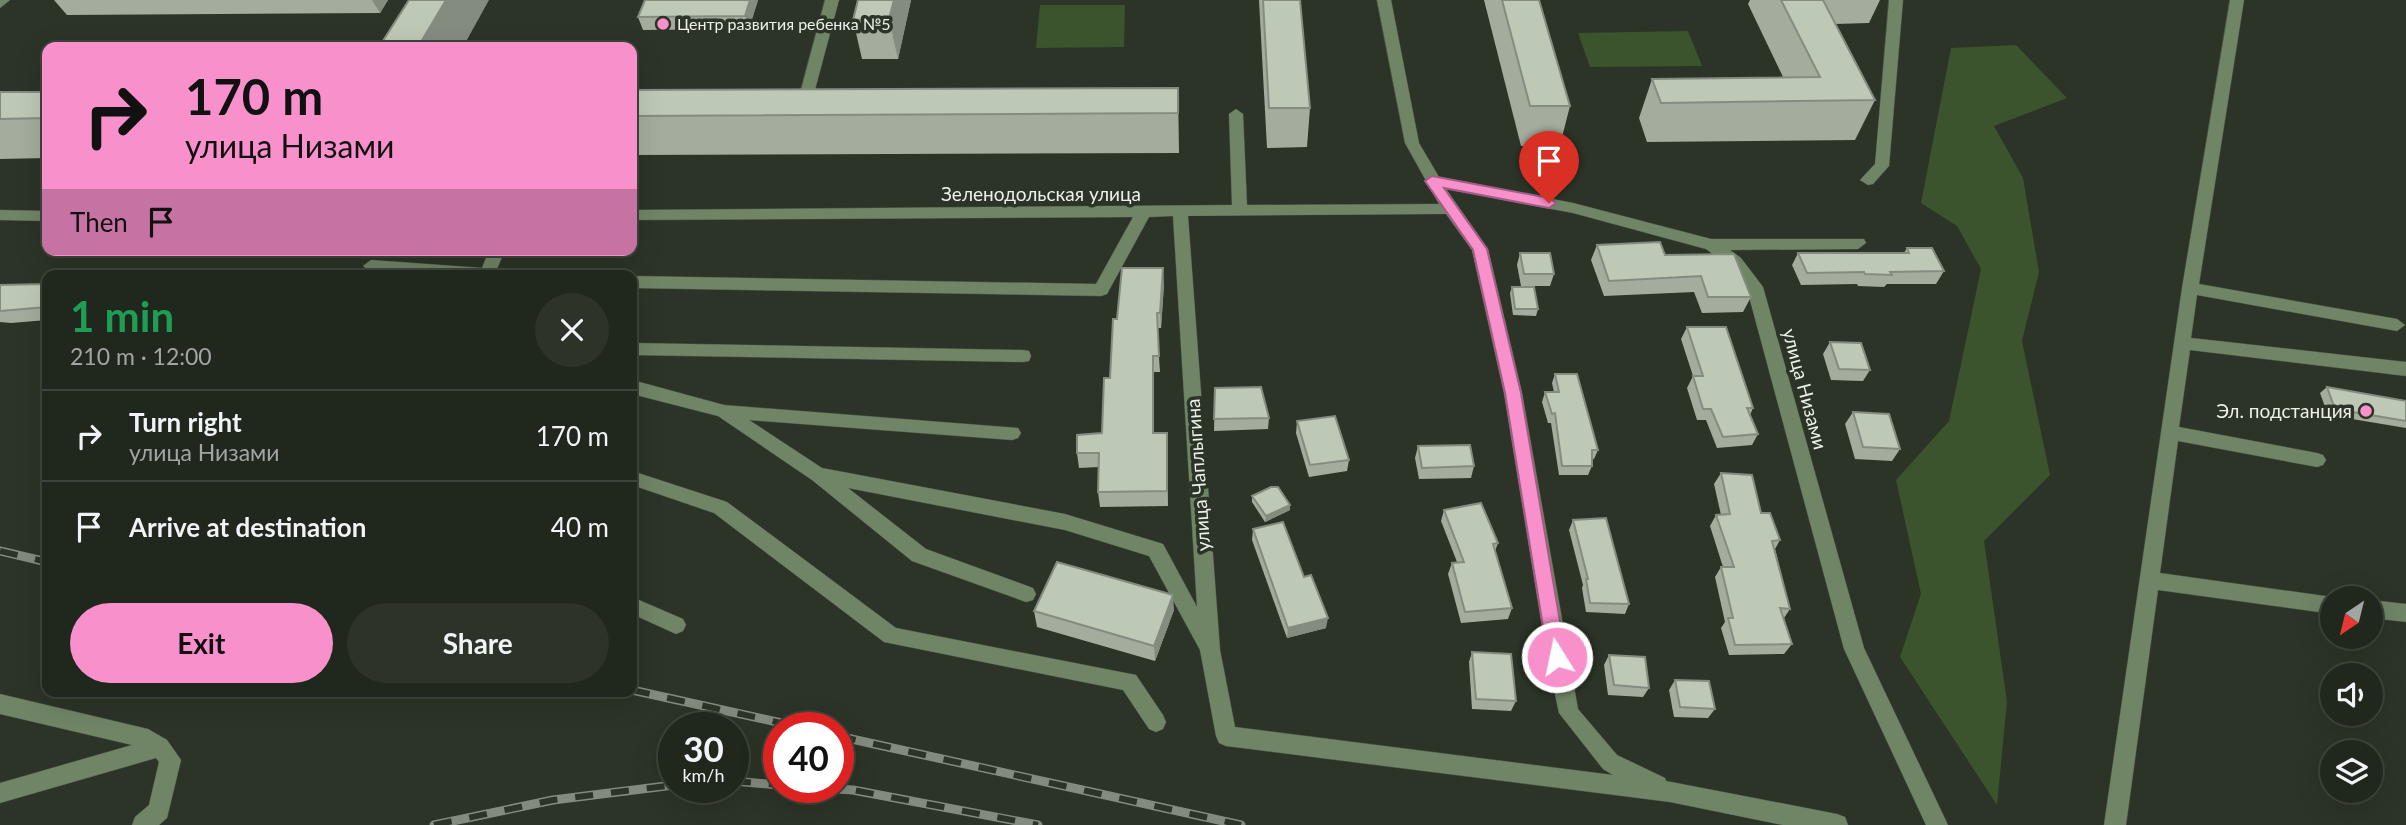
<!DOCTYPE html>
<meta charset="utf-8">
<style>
body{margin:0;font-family:Lato,sans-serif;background:#2d3329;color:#f1f3f6;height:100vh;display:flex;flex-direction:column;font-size:26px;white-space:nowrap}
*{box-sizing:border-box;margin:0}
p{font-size:23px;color:#a2a5a3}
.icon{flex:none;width:38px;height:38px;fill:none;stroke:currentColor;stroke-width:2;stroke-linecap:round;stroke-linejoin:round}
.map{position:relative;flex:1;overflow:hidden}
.drawer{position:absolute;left:42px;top:270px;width:595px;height:427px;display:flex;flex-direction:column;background:#20271c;border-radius:14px;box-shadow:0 7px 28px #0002,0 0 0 2px #3d443b}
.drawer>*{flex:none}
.guide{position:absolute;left:42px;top:42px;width:595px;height:214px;border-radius:14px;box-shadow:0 7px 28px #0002,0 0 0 2px #3d443b;background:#f890cc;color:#111;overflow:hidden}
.needle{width:46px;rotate:215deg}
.controls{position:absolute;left:2320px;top:586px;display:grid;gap:14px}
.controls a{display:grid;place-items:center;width:63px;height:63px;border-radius:50%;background:#20271c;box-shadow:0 7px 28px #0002,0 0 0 2px #3d443b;font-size:35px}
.speed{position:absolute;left:658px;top:712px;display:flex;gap:14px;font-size:35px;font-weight:700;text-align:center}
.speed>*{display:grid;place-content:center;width:91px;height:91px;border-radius:50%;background:#20271c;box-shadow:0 7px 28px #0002,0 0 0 2px #3d443b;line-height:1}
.speed small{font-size:18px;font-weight:400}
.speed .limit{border:10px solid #d22;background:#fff;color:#111}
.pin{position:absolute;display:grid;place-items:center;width:60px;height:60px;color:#fff;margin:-72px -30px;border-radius:50% 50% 50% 0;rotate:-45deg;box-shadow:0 0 7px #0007}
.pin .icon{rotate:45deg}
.me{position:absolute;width:77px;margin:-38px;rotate:350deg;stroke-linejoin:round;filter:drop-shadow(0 0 5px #0008)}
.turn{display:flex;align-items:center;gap:24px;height:147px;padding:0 28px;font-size:32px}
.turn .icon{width:91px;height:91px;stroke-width:2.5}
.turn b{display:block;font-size:49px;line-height:60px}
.then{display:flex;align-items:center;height:66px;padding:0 28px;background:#0003;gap:14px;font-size:26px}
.round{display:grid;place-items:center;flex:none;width:74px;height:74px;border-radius:37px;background:#2d3329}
.headline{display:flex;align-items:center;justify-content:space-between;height:119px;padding:0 28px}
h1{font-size:42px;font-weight:700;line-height:52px;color:#1e9e55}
.cta{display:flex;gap:14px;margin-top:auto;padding:14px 28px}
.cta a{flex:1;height:80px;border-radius:42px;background:#f890cc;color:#111;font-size:28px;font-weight:700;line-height:80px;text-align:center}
.cta a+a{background:#2d3329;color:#f1f3f6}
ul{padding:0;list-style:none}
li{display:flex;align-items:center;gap:21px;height:91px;padding:0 28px;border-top:2px solid #3d443b}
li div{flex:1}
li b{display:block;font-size:26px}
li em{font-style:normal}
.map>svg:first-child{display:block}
</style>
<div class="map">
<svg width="2406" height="825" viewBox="0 0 2406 825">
<rect width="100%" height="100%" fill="#2b3426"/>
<g fill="#3c542e">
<polygon points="1040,5 1125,5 1124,47 1036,48"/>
<polygon points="1688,31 1702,66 1590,67 1578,33"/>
<polygon points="2016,45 2067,98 1994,126 2023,178 2039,272 2022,341 2050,475 1984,541 2007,702 1997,805 1900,657 1921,594 1896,480 1949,421 1981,269 1957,226 1921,203 1951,48"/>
</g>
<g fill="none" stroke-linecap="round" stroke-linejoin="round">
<defs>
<g id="minor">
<polygon points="0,0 10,0 0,8"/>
<polygon points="825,0 839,0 809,112 802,117 795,112"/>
<path d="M1377,0H1391L1419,143L1439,177L1573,203L1711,239H1864L1866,243L1858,249L1730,250L1741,258L1763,287L1864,648L1948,825H1926L1844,649L1747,289L1729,266L1706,249L1573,213L1446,189L1488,249L1522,393L1578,709L1617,755L1665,778L1666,781L1837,814L1845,817L1848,825H1783L1670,802L1226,746L1219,743L1216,736L1200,650L1149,556L1065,530L848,488L926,549L1033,588L1036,594L1033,600L1026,602L912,561L812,480L718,416L632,394V380L724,405L1018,428L1021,433L1018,438L1012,440L749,420L822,468L1065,514L1163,544L1197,607L1173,216L1149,217L1107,294L1101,296L632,288V276L1096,284L1133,217L632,220V210L1232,205L1229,114L1236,109L1243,114L1247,205L1439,204L1405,143ZM1446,214L1472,250L1504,393L1547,657L1559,713L1603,769L1613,775L1235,727L1220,650L1188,216Z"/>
<polygon points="1889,0 1903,0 1889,166 1873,184 1868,185 1860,180 1875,164"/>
<polygon points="2230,0 2244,0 2199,284 2397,319 2405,325 2397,331 2197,295 2191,338 2406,362 2406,376 2190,350 2179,427 2317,453 2323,455 2326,460 2323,465 2317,467 2178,441 2160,573 2339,598 2333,598 2333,614 2158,590 2126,825 2104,825 2182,288"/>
<polygon points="0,210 47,211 47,221 0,220"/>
<path d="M489,250H505L497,269L513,271L515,275C492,275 373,279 363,266L371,260L482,268Z"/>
<polygon points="632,343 1023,350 1029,351 1031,356 1029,361 1023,362 632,355"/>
<polygon points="632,471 727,502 896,628 1136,675 1163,715 1166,722 1163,729 1156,732 1149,729 1123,690 884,642 714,513 632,485"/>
<polygon points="632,597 683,619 686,625 683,631 676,634 632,614"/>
<polygon points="2371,600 2406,604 2406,622 2371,618"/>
<polygon points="0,694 148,729 167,740 181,760 167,818 159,825 132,825 135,817 149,805 159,762 156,758 0,803 0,783 132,745 0,714"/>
</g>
</defs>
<use href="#minor" stroke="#4a5245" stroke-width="1"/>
<use href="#minor" fill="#708466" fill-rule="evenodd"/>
<defs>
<g id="rail">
<polyline points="0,551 47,562"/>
<polyline points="632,690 804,728"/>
<polyline points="838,736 1241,825"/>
<polyline points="733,781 779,785"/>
<polyline points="820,788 853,790 1038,825"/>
<polyline points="434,825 553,800 674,785"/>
</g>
</defs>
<use href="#rail" stroke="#838a7f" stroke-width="9"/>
<use href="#rail" stroke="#2b3426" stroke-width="6" stroke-dasharray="18" stroke-linecap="butt"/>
</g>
<g fill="#a3ac9d">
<polygon points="54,0 388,0 380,13 67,15"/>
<polygon points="758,0 749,29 643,30 638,17"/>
<polygon points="858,0 911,0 898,59 862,59 853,20"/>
<polygon points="1259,0 1300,0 1310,108 1307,147 1267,148"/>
<polygon points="1484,0 1539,0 1570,106 1560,145 1521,146"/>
<polygon points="1750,0 1880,0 1869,23 1835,24 1875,100 1855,140 1647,142 1639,118 1652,79 1783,77 1748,4"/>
<polygon points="1178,88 1179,153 632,155 632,90"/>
<polygon points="0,92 47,92 47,158 0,159"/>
<polygon points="1597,245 1665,255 1751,297 1743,312 1702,313 1694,292 1604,296 1591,260"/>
<polygon points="1907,248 1944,271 1936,284 1887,284 1884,287 1858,286 1857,284 1801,285 1792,265 1798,253 1904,253"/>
<polygon points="1520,253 1554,274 1550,286 1521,286 1517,265"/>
<polygon points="47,284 47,320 11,323 0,322 0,285"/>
<polygon points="1164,284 1161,328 1157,328 1160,372 1154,372 1153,433 1167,433 1168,506 1100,507 1098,492 1099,467 1079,468 1077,453 1102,433 1110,378"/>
<polygon points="1512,287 1538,309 1536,316 1513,315 1510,293"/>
<polygon points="1687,327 1753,408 1750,415 1758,434 1752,445 1717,448 1706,420 1697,420 1687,388 1693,376 1681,339"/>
<polygon points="1830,342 1870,370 1863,381 1831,380 1823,354"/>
<polygon points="1555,374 1598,450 1594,459 1592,459 1592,466 1588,475 1559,475 1551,423 1548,423 1542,402 1545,392 1554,392 1552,383"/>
<polygon points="2327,387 2406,401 2406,428 2328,415 2320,393"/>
<polygon points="1215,388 1269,418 1268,429 1214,431"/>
<polygon points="1853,412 1900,449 1892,461 1855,459 1845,424"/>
<polygon points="1297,421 1349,460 1347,471 1309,477 1296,433"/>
<polygon points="1418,446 1474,466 1471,478 1419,479 1415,458"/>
<polygon points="1721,473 1761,513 1780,540 1775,549 1790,609 1784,618 1792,644 1784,654 1729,655 1721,628 1725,622 1715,577 1721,567 1723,567 1710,526 1716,515 1721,515 1714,484"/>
<polygon points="1252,496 1290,505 1290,510 1265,522 1252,502"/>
<polygon points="1444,510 1498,543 1495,551 1512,608 1508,619 1461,623 1448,574 1452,563 1457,562 1441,521"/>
<polygon points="1573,520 1629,604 1625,614 1586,612 1582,588 1583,585 1569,530"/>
<polygon points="1253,529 1304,577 1326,628 1287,638 1252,540"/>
<polygon points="1174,610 1155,661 1037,627 1034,611"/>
<polygon points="1472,652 1516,701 1511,711 1472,709 1469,662"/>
<polygon points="1609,655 1649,688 1643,697 1608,695 1604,665"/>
<polygon points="1675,680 1715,709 1708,718 1674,717 1669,690"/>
</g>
<g fill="#848c80">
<polygon points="372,0 388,0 380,13"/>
<polygon points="446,0 489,0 463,47 418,47"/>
<polygon points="750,0 758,0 749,29 745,16"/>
<polygon points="894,0 911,0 898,59 889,19"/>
<polygon points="1163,268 1164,284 1161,328 1160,313"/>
<polygon points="1153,356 1154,372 1153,448"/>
<polygon points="1290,505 1290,510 1265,522 1266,516"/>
<polygon points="1173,595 1174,610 1155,661 1154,646"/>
<polygon points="1328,618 1326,628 1287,638 1288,628"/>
</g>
<g fill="#bdc8b7" stroke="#848c80" stroke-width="2">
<polygon points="409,0 446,0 418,47 379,47"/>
<polygon points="645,0 750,0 745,16 638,17"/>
<polygon points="858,0 894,0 889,19 853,20"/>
<polygon points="1263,0 1300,0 1310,108 1269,108"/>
<polygon points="1502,0 1539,0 1570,106 1530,106"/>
<polygon points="1781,0 1823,0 1875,100 1661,103 1652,79 1820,77"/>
<polygon points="1178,88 1178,113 632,116 632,90"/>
<polygon points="0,92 47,92 47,118 0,119"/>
<polygon points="1660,242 1665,255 1734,254 1751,297 1708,297 1701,276 1609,281 1597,245"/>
<polygon points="1907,248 1932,248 1944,271 1890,272 1892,275 1865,274 1864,272 1807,273 1798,253 1909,253"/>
<polygon points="1520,253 1550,253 1554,274 1524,274"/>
<polygon points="1122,268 1163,268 1160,313 1157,313 1159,356 1153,356 1153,433 1167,433 1167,491 1098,492 1099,453 1077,453 1077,435 1102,433 1104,378 1110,378 1113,319 1117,319"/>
<polygon points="47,284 47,307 0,311 0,285"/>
<polygon points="1512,287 1534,287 1538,309 1515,309"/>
<polygon points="1687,327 1726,327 1753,408 1747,408 1758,434 1723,437 1711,409 1703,409 1693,376 1703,376"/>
<polygon points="1830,342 1861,343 1870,370 1839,369"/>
<polygon points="1555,374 1577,374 1598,450 1592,450 1592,466 1562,466 1555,413 1552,414 1545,392 1559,392"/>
<polygon points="1261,387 1269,418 1214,419 1215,388"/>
<polygon points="2327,387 2406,401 2406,421 2335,409"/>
<polygon points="1853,412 1889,414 1900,449 1863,447"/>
<polygon points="1335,416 1349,460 1310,465 1297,421"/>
<polygon points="1470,445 1474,466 1422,468 1418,446"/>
<polygon points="1721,473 1752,475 1761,513 1770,513 1780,540 1772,541 1790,609 1780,608 1792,644 1735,645 1728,618 1733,618 1721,567 1734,567 1716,515 1730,514"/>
<polygon points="1271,487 1278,487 1290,505 1266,516 1252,496"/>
<polygon points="1481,503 1498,543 1493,544 1512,608 1465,612 1452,563 1464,562 1444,510"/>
<polygon points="1606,518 1629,604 1590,603 1586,579 1588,579 1573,520"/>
<polygon points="1283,522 1304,577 1311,575 1328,618 1288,628 1253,529"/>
<polygon points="1057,562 1173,595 1154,646 1034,611"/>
<polygon points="1472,652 1511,654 1516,701 1476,699"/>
<polygon points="1609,655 1645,657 1649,688 1614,685"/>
<polygon points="1675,680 1709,681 1715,709 1680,707"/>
</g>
<polygon fill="#f890cc" stroke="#a15e85" stroke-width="2" points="1432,176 1549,198 1556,203 1549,208 1444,188 1487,249 1521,393 1566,657 1563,662 1557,665 1550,662 1548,657 1505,393 1473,250 1425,181"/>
<g fill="#f890cc" stroke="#2b3426" stroke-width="2.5">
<circle cx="663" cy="24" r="7"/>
<circle cx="2366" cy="411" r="7"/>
</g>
<g text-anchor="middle" stroke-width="7" stroke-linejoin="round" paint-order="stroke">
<g font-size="16" fill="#ebf1e8" stroke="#2b3426" text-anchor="start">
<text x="677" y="30">Центр развития ребенка №5</text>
</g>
<g font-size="19" fill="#ebf1e8" stroke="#2b3426">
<text x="1041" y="201">Зеленодольская улица</text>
<text transform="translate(1805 389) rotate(75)" y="7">улица Низами</text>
<text transform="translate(1198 475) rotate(-94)" y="7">улица Чаплыгина</text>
</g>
<g font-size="19" fill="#ebf1e8" stroke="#2b3426" text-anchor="end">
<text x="2352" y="418">Эл. подстанция</text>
</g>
</g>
</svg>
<div class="controls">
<a><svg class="needle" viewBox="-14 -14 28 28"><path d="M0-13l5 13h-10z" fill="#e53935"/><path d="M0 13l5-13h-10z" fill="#a2a5a3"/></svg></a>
<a><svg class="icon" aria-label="sound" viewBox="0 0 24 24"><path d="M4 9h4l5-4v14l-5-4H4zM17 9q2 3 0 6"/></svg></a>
<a><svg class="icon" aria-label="layers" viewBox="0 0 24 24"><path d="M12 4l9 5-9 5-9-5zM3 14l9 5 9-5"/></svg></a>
</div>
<div class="speed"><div>30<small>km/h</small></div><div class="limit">40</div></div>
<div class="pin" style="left:1549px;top:203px;background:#d93025"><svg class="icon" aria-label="arrive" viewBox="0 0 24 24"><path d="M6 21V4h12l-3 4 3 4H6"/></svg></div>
<svg class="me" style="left:1557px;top:657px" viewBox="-20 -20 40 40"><circle r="17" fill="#f890cc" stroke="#fff" stroke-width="3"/><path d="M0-11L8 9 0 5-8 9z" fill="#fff"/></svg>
<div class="guide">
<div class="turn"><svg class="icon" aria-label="right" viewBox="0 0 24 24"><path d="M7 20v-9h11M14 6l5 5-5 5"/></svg><div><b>170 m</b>улица Низами</div></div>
<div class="then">Then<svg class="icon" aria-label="arrive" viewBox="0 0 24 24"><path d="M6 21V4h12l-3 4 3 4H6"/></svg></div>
</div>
<section class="drawer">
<div class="headline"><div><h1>1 min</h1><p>210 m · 12:00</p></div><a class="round"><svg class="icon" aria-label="close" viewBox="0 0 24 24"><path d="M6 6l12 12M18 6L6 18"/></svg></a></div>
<ul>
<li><svg class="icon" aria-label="right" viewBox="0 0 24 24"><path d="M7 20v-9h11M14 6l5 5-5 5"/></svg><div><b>Turn right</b><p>улица Низами</p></div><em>170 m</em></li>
<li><svg class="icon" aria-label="arrive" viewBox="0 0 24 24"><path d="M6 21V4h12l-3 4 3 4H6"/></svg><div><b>Arrive at destination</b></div><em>40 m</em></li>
</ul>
<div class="cta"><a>Exit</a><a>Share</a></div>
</section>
</div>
